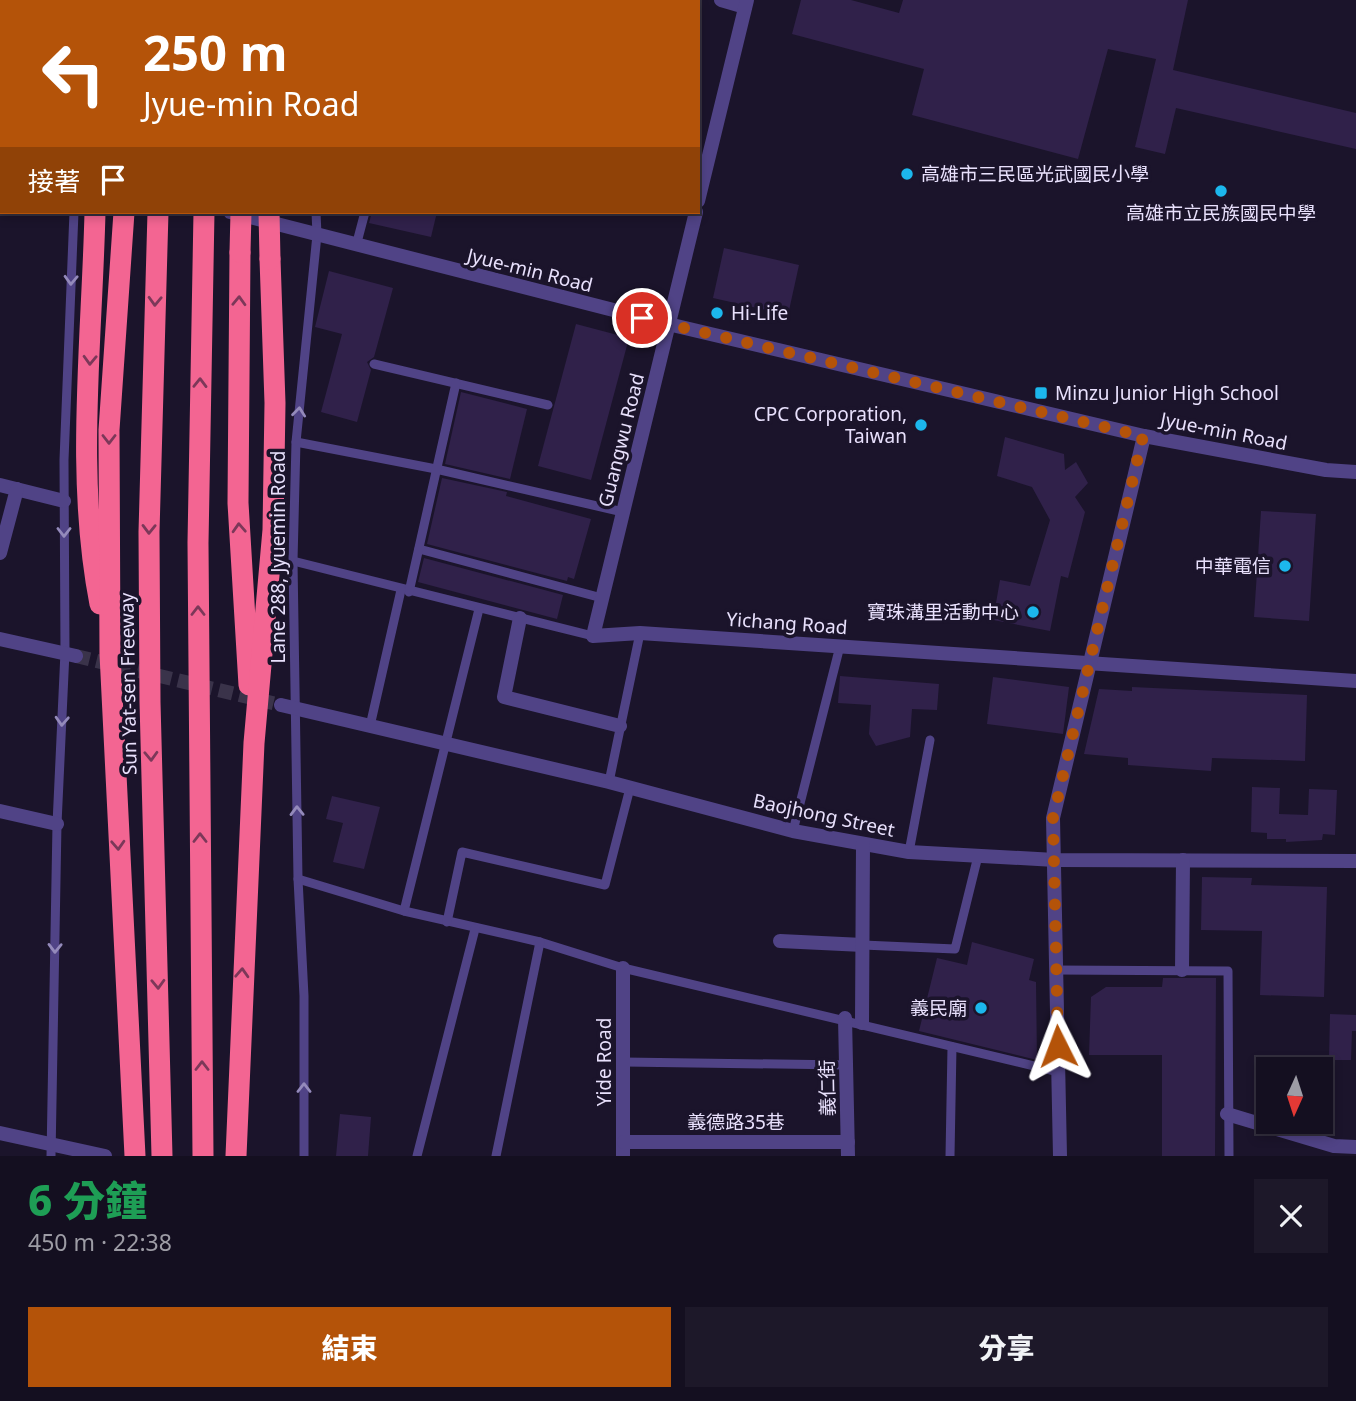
<!DOCTYPE html>
<html lang="zh-TW">
<meta charset="utf-8">
<style>
body{margin:0;font-family:"Noto Sans","Noto Sans TC",sans-serif;background:#1d1829;color:#f1f3f6;height:100vh;display:flex;flex-direction:column;font-size:26px;white-space:nowrap}
*{box-sizing:border-box;margin:0}
p{font-size:23px;color:#9d9ca5}
.icon{flex:none;width:38px;height:38px;fill:none;stroke:currentColor;stroke-width:2;stroke-linecap:round;stroke-linejoin:round}
.map{position:relative;height:1156px;overflow:hidden}
.sheet{display:flex;flex-direction:column;background:#140f20;flex:1}
.sheet>*{flex:none}
.guide{position:absolute;left:0px;top:0px;width:700px;height:214px;box-shadow:0 4px 10px #0003,0 0 0 2px #332f3e;background:#b45309;color:#fff;overflow:hidden}
.needle{width:46px;rotate:183deg}
.buttons{position:absolute;left:1256px;top:1057px;display:grid;gap:14px}
.buttons a{display:grid;place-items:center;width:77px;height:77px;border-radius:0px;background:#140f20;box-shadow:0 4px 10px #0003,0 0 0 2px #332f3e;font-size:35px}
.pin{position:absolute;display:grid;place-items:center;width:60px;height:60px;color:#fff;margin:-30px;border:4px solid #fff;border-radius:50%;box-shadow:0 2px 7px #0007}
.me{position:absolute;width:77px;margin:-38px;rotate:357deg;stroke-linejoin:round;filter:drop-shadow(0 0 5px #0008)}
.turn{display:flex;align-items:center;gap:24px;height:147px;padding:0 28px;font-size:32px}
.turn .icon{width:91px;height:91px;stroke-width:2.5}
.turn b{display:block;font-size:49px;line-height:60px}
.then{display:flex;align-items:center;height:66px;padding:0 28px;background:#0003;gap:14px;font-size:26px}
.round{display:grid;place-items:center;flex:none;width:74px;height:74px;border-radius:0px;background:#1d1829}
.headline{display:flex;align-items:center;justify-content:space-between;height:119px;padding:0 28px}
h1{font-size:42px;font-weight:800;line-height:52px;color:#1e9e55}
.cta{display:flex;gap:14px;margin-top:auto;padding:14px 28px}
.cta a{flex:1;height:80px;border-radius:0px;background:#b45309;color:#fff;font-size:28px;font-weight:800;line-height:80px;text-align:center}
.cta a+a{background:#1d1829;color:#f1f3f6}
.map>svg:first-child{display:block}
</style>
<div class="map">
<svg width="1356" height="1156" viewBox="0 0 1356 1156">
<rect width="100%" height="100%" fill="#1b142b"/>
<g fill="#30214a">
<polygon points="801,0 851,0 899,13 903,0 1188,0 1173,70 1356,113 1356,149 1176,108 1165,154 1135,147 1156,59 1108,49 1078,159 912,115 924,69 792,34"/>
<polygon points="372,212 437,212 431,237 369,223"/>
<polygon points="724,248 799,265 788,315 713,298"/>
<polygon points="329,271 393,288 374,357 367,362 371,370 357,422 321,412 342,334 315,327"/>
<polygon points="576,324 629,338 591,480 538,466"/>
<polygon points="461,392 527,409 510,479 445,464"/>
<polygon points="1005,437 1064,454 1065,470 1076,462 1088,483 1075,497 1085,512 1068,578 1061,576 1050,631 993,620 1000,580 1030,586 1050,520 1032,487 997,476"/>
<polygon points="442,478 507,492 506,496 591,519 574,579 568,577 567,581 427,544"/>
<polygon points="1261,511 1316,514 1309,621 1254,617"/>
<polygon points="424,558 563,595 557,619 418,582"/>
<polygon points="840,676 939,684 937,710 912,709 910,737 876,746 869,734 871,705 838,703"/>
<polygon points="993,677 1069,687 1063,734 987,724"/>
<polygon points="1132,687 1307,695 1305,761 1212,758 1211,771 1128,765 1128,758 1084,754 1099,689 1132,691"/>
<polygon points="1252,787 1280,788 1279,814 1308,815 1309,789 1337,790 1335,835 1323,834 1322,840 1286,842 1286,839 1267,839 1267,833 1251,832"/>
<polygon points="332,796 380,807 364,869 333,862 343,823 326,819"/>
<polygon points="1202,877 1252,878 1251,885 1327,887 1324,997 1260,995 1262,931 1201,930"/>
<polygon points="972,942 1034,959 1029,980 1036,982 1037,1060 919,1031 937,958 967,965"/>
<polygon points="1163,978 1216,978 1215,1156 1162,1156 1162,1055 1089,1055 1091,997 1106,987 1162,987"/>
<polygon points="1330,1014 1356,1015 1356,1031 1352,1031 1351,1060 1329,1060"/>
<polygon points="340,1114 371,1117 368,1156 336,1156"/>
</g>
<g fill="none" stroke-linecap="round" stroke-linejoin="round">
<polyline stroke="#3a334a" stroke-width="14" stroke-dasharray="14 7" stroke-linecap="butt" points="76,656 281,705"/>
<g stroke="#504386" stroke-width="9">
<polyline points="83,2 83,0"/>
<polyline points="314,2 314,0"/>
<polyline points="417,2 418,0"/>
<polyline points="356,246 365,212"/>
<polyline points="374,364 548,405"/>
<polyline points="296,442 436,469 623,512"/>
<polyline points="419,549 602,598"/>
<polyline points="293,561 593,636"/>
<polyline points="409,592 456,383"/>
<polyline points="370,726 401,590"/>
<polyline points="609,782 640,633"/>
<polyline points="793,831 840,646"/>
<polyline points="909,852 930,740"/>
<polyline points="298,879 404,911 540,942 623,968 1059,1072"/>
<polyline points="404,911 479,609"/>
<polyline points="447,922 462,852 605,885 630,788"/>
<polyline points="863,945 955,949 978,856"/>
<polyline points="1055,970 1228,971 1229,1156"/>
<polyline points="624,1062 846,1065"/>
<polyline points="51,1156 57,824 65,652 64,460 74,212"/>
<polyline points="304,1156 304,996 298,879 293,561 296,442 317,235 316,212"/>
<polyline points="417,1156 475,929"/>
<polyline points="496,1156 540,942"/>
<polyline points="950,1156 952,1047"/>
</g>
<g stroke="#504386" stroke-width="14">
<polyline points="721,0 745,7"/>
<polyline points="0,8 2,0"/>
<polyline points="698,201 747,0"/>
<polyline points="696,212 593,636 640,633 1356,681"/>
<polyline points="0,485 64,501"/>
<polyline points="0,553 17,489"/>
<polyline points="520,618 504,697 620,726"/>
<polyline points="0,639 76,656"/>
<polyline points="281,705 609,782 793,831 909,852 1055,860 1356,861"/>
<polyline points="0,811 57,824"/>
<polyline points="780,941 863,945"/>
<polyline points="623,968 623,1156"/>
<polyline points="1182,970 1183,860"/>
<polyline points="845,1018 848,1156"/>
<polyline points="862,1023 863,844"/>
<polyline points="1227,1114 1334,1146 1356,1147"/>
<polyline points="0,1133 105,1156"/>
<polyline points="624,1142 848,1142"/>
<polyline points="1060,1156 1053,818 1144,436"/>
</g>
<g stroke="#504386" stroke-width="14">
<polyline points="0,152 2,152"/>
<polyline points="230,212 668,324 1144,436 1326,470 1356,472"/>
</g>
<g stroke="#f36592" stroke-width="21">
<polyline points="106,2 106,0"/>
<polyline points="135,2 135,0"/>
<polyline points="173,2 173,0"/>
<polyline points="218,2 218,0"/>
<polyline points="256,2 257,0"/>
<polyline points="282,2 282,0"/>
<path d="M95,212C92,341 75,476 100,604"/>
<polyline points="124,212 109,430 110,654 135,1156"/>
<polyline points="158,212 149,532 150,702 162,1156"/>
<polyline points="240,252 238,503 249,685"/>
<polyline points="203,1156 198,543 204,212"/>
<polyline points="236,1156 254,743 273,530 275,403 270,259"/>
</g>
<g stroke="#f36592" stroke-width="21">
<polyline points="269,212 270,259"/>
<polyline points="240,252 241,212"/>
</g>
</g>
<defs><path id="oneway-chevron" d="M-2-3.5L2.5 0L-2 3.5" fill="none" stroke-width="1.6" stroke-linecap="round" stroke-linejoin="round" transform="scale(1.75)"/></defs>
<g stroke="#948abb">
<use href="#oneway-chevron" transform="translate(71 280) rotate(92)"/>
<use href="#oneway-chevron" transform="translate(299 412) rotate(-84)"/>
<use href="#oneway-chevron" transform="translate(64 532) rotate(90)"/>
<use href="#oneway-chevron" transform="translate(62 721) rotate(93)"/>
<use href="#oneway-chevron" transform="translate(297 811) rotate(-91)"/>
<use href="#oneway-chevron" transform="translate(55 948) rotate(91)"/>
<use href="#oneway-chevron" transform="translate(304 1088) rotate(-90)"/>
</g>
<g stroke="#7c3859">
<use href="#oneway-chevron" transform="translate(155 301) rotate(92)"/>
<use href="#oneway-chevron" transform="translate(239 301) rotate(-88)"/>
<use href="#oneway-chevron" transform="translate(90 360) rotate(92)"/>
<use href="#oneway-chevron" transform="translate(200 383) rotate(-89)"/>
<use href="#oneway-chevron" transform="translate(109 439) rotate(90)"/>
<use href="#oneway-chevron" transform="translate(239 528) rotate(-93)"/>
<use href="#oneway-chevron" transform="translate(149 529) rotate(91)"/>
<use href="#oneway-chevron" transform="translate(198 611) rotate(-90)"/>
<use href="#oneway-chevron" transform="translate(151 756) rotate(88)"/>
<use href="#oneway-chevron" transform="translate(200 838) rotate(-90)"/>
<use href="#oneway-chevron" transform="translate(118 845) rotate(87)"/>
<use href="#oneway-chevron" transform="translate(242 973) rotate(-87)"/>
<use href="#oneway-chevron" transform="translate(158 984) rotate(88)"/>
<use href="#oneway-chevron" transform="translate(202 1066) rotate(-90)"/>
</g>
<g fill="none" stroke-linecap="round" stroke-linejoin="round">
<polyline stroke="#b45309" stroke-width="12" stroke-dasharray="0 21.6" points="642,318 1143,436 1053,818 1058,1046"/>
</g>
<g fill="#1cb7ed" stroke="#1b142b" stroke-width="2.5">
<circle cx="907" cy="174" r="7"/>
<circle cx="1221" cy="191" r="7"/>
<circle cx="717" cy="313" r="7"/>
<rect x="1034" y="386" width="14" height="14" rx="3.5"/>
<circle cx="921" cy="425" r="7"/>
<circle cx="1285" cy="566" r="7"/>
<circle cx="1033" cy="612" r="7"/>
<circle cx="981" cy="1008" r="7"/>
</g>
<g text-anchor="middle" stroke-width="7" stroke-linejoin="round" paint-order="stroke">
<g font-size="19" fill="#e8e0fc" stroke="#1b142b" text-anchor="end">
<text x="921" y="181" text-anchor="start">高雄市三民區光武國民小學</text>
<text x="1221" y="220" text-anchor="middle">高雄市立民族國民中學</text>
<text x="731" y="320" text-anchor="start">Hi-Life</text>
<text x="1055" y="400" text-anchor="start">Minzu Junior High School</text>
<text x="907" y="421">CPC Corporation,<tspan x="907" dy="22">Taiwan</tspan></text>
<text x="1271" y="573">中華電信</text>
<text x="1019" y="619">寶珠溝里活動中心</text>
<text x="967" y="1015">義民廟</text>
</g>
<g font-size="19" fill="#e8e0fc" stroke="#1b142b">
<text transform="translate(530 270) rotate(14)" y="7">Jyue-min Road</text>
<text transform="translate(1224 431) rotate(11)" y="7">Jyue-min Road</text>
<text transform="translate(621 440) rotate(-76)" y="7">Guangwu Road</text>
<text transform="translate(278 557) rotate(-90)" y="7">Lane 288, Jyuemin Road</text>
<text transform="translate(787 623) rotate(4)" y="7">Yichang Road</text>
<text transform="translate(128 684) rotate(-91)" y="7">Sun Yat-sen Freeway</text>
<text transform="translate(824 815) rotate(12)" y="7">Baojhong Street</text>
<text transform="translate(604 1062) rotate(-90)" y="7">Yide Road</text>
<text transform="translate(827 1088) rotate(-91)" y="7">義仁街</text>
<text x="736" y="1129">義德路35巷</text>
</g>
</g>
</svg>
<div class="buttons">
<a><svg class="needle" viewBox="-14 -14 28 28"><path d="M0-13l5 13h-10z" fill="#e53935"/><path d="M0 13l5-13h-10z" fill="#9d9ca5"/></svg></a>
</div>
<div class="pin" style="left:642px;top:318px;background:#d93025"><svg class="icon" aria-label="arrive" viewBox="0 0 24 24"><path d="M6 21V4h12l-3 4 3 4H6"/></svg></div>
<svg class="me" style="left:1058px;top:1046px" viewBox="-20 -20 40 40"><path d="M0-17L14 15 0 8-14 15z" fill="#b45309" stroke="#fff" stroke-width="4"/></svg>
<div class="guide">
<div class="turn"><svg class="icon" aria-label="left" viewBox="0 0 24 24"><path d="M17 20v-9H6M10 6l-5 5 5 5"/></svg><div><b>250 m</b>Jyue-min Road</div></div>
<div class="then">接著<svg class="icon" aria-label="arrive" viewBox="0 0 24 24"><path d="M6 21V4h12l-3 4 3 4H6"/></svg></div>
</div>
</div>
<section class="sheet">
<div class="headline"><div><h1>6 分鐘</h1><p>450 m · 22:38</p></div><a class="round"><svg class="icon" aria-label="close" viewBox="0 0 24 24"><path d="M6 6l12 12M18 6L6 18"/></svg></a></div>
<div class="cta"><a>結束</a><a>分享</a></div>
</section>
